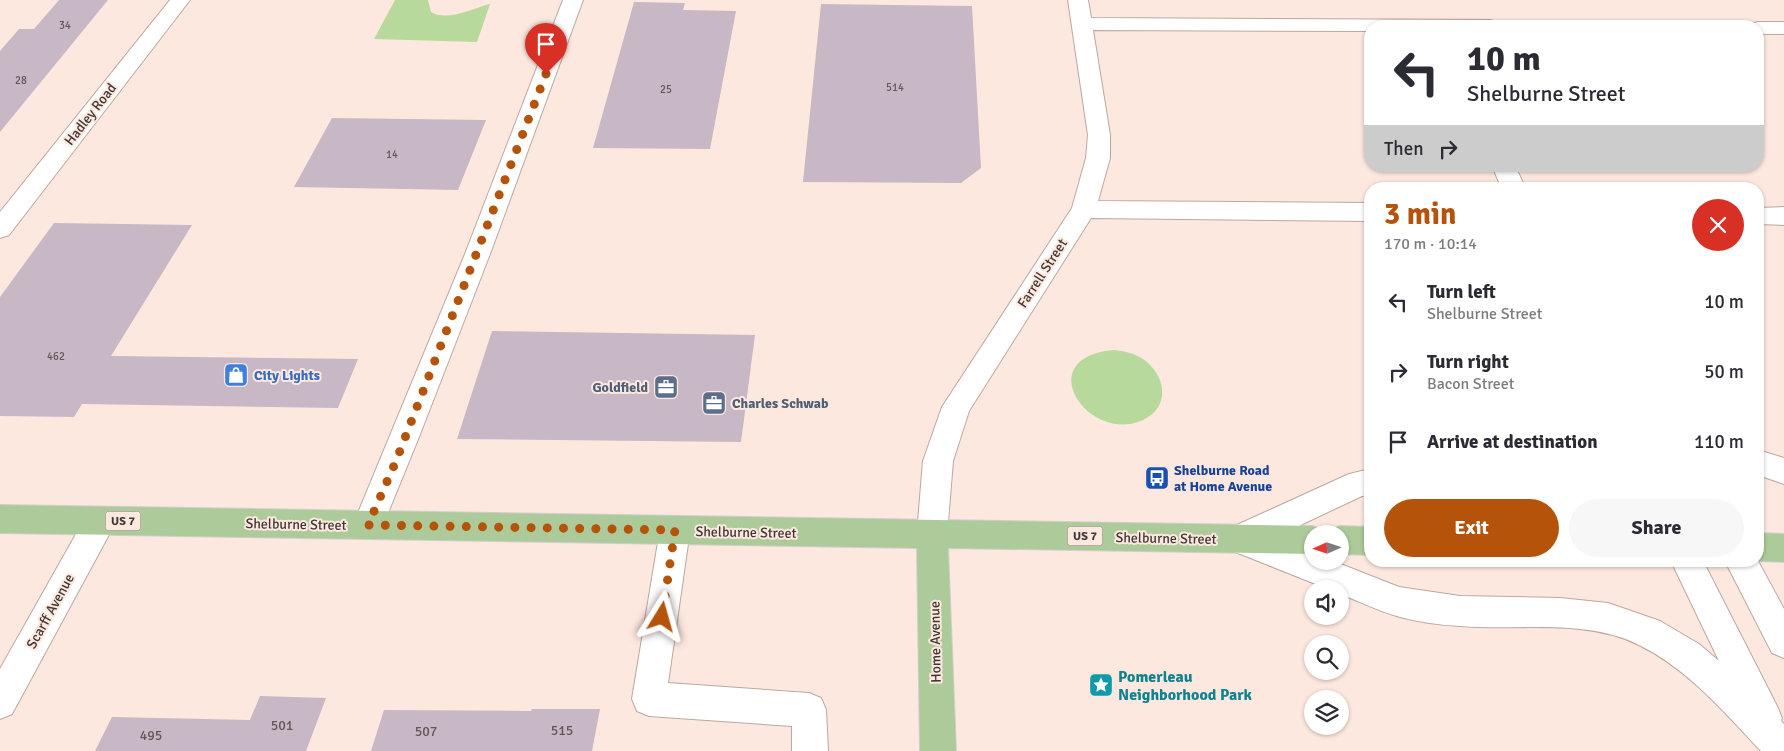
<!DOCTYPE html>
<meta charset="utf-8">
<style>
body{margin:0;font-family:Signika,sans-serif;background:#f7f7f7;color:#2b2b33;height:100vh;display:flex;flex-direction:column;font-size:19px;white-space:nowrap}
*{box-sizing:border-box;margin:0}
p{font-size:16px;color:#7c7c81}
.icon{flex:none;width:28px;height:28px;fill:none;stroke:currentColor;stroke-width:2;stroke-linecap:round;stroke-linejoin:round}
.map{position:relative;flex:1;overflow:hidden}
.side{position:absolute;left:1364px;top:182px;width:400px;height:385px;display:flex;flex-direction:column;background:#fff;border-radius:20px;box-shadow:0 1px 4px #0004}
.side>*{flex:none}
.hud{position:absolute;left:1364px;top:20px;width:400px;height:152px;border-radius:20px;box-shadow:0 1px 4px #0004;background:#fff;color:#2b2b33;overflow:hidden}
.needle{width:32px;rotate:267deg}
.fabs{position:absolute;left:1304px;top:525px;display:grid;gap:10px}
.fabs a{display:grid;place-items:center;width:45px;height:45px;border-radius:50%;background:#fff;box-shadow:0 1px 4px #0004;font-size:25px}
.pin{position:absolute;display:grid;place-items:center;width:42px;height:42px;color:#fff;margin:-51px -21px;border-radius:50% 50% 50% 0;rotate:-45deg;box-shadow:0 0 5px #0007}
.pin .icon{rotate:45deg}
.me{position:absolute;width:55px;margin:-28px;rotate:8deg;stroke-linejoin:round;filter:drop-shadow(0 0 4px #0008)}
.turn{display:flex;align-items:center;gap:18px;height:105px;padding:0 20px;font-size:22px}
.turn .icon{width:65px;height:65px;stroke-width:2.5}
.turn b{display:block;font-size:35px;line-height:42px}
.then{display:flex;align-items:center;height:48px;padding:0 20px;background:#0003;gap:10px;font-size:19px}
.round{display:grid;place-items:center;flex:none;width:52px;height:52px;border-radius:26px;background:#f7f7f7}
.head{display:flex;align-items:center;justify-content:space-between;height:85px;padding:0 20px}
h1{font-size:30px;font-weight:700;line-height:38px;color:#b45309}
.primary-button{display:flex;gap:10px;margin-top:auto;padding:10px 20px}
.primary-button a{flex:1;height:58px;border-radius:30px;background:#b45309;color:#fff;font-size:20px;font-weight:700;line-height:58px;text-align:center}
.primary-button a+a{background:#f7f7f7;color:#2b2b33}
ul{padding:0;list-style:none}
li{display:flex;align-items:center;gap:15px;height:70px;padding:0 20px}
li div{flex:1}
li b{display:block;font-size:19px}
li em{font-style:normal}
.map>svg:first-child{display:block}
</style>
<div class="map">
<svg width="1784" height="751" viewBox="0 0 1784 751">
<rect width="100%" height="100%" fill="#fde8df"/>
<g fill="#b7da9c">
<path d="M395,0H428L431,12C446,22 474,8 490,4L477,42L374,39Z"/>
<path d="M1114,350C1124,351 1134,353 1143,359C1166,375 1171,407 1143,420C1088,445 1029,357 1114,350Z"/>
</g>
<g fill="#c8b7c4">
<polygon points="59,0 108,0 0,132 0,51 19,29 34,29"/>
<polygon points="634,2 685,3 683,10 736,11 710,149 593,148"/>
<polygon points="821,4 972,6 981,168 961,183 803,182"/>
<polygon points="332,118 486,120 458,190 294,187"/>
<polygon points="54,223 192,225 111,356 358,359 338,408 82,404 74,417 0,416 0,297"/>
<polygon points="492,331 755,335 741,442 457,439"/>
<polygon points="260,696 326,698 306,751 95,751 112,717 250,720"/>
<polygon points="532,709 600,709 592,751 371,751 384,710 531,711"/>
</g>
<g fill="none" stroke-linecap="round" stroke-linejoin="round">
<defs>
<g id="minor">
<polygon points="170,0 190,0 9,235 0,238 0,212"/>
<polygon points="563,0 583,0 490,254 419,437 379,535 368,539 357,535 353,525 465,254"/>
<polygon points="1068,0 1088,0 1091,18 1490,20 1497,22 1500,26 1370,26 1370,31 1093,30 1110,135 1110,158 1098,201 1370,203 1370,221 1091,218 969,411 953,461 947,534 943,544 932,548 921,544 917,534 923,461 942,407 1072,208 1086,158 1088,135"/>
<polygon points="1758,22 1784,22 1784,34 1758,34 1758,26 1749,26 1751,24"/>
<polygon points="1492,166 1515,166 1526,189 1502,189"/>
<polygon points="1784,207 1784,225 1758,224 1758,208"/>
<polygon points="1758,450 1784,458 1784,484 1758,475"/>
<path d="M1370,469V495L1362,496L1273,538L1312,553V561H1333L1399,587L1460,596L1560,598L1608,603L1660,621L1699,644L1719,661L1671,561H1703L1777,706L1782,718L1781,721L1784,724V751H1761C1724,712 1688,669 1639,645C1586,618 1517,631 1460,626C1440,625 1419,622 1400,617C1380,612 1359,601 1340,594V589H1328L1228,549L1224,539L1228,529L1349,474Z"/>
<polygon points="100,507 111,511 115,521 111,531 12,714 0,719 0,669 89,511"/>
<polygon points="675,516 686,520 690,530 668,683 809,693 821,698 826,710 828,751 792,751 792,726 649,716 637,711 632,699 660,530 664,520"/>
<polygon points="1725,561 1758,561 1784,609 1784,658 1772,653"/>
</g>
<g id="major">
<polygon points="0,505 1312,526 1323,530 1325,534 1312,534 1312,554 948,548 956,751 920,751 917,548 0,533"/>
<polygon points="1340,526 1370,527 1370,555 1340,554 1340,534 1327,534 1329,530"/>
<polygon points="1758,533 1784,534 1784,562 1758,561"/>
</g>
</defs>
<use href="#minor" stroke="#bca8a0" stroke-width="2"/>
<use href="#major" stroke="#d1cfce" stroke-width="2"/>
<use href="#minor" fill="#fff" fill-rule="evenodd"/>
<use href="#major" fill="#adcb9a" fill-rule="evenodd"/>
</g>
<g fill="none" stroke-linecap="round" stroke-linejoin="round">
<polyline stroke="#b45309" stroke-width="9" stroke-dasharray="0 16.2" points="546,74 396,461 368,525 675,530 662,617"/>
</g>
<defs>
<symbol id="shop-square" viewBox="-11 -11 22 22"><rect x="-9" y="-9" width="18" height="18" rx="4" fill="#3f7fe0" stroke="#fde8df"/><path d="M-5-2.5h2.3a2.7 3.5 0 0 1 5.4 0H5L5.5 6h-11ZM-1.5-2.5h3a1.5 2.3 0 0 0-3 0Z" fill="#fff"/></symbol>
<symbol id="office-square" viewBox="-11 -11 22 22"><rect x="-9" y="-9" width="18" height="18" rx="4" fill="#5c6f8a" stroke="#fde8df"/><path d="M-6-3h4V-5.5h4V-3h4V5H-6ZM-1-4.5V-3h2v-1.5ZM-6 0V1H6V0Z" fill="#fff"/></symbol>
<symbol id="bus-square" viewBox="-11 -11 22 22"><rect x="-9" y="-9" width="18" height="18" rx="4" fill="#1a4fb4" stroke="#fde8df"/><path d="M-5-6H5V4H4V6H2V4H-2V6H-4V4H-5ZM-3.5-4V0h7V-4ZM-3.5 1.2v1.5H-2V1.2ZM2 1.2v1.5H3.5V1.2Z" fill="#fff"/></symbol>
<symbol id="sight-square" viewBox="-11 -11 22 22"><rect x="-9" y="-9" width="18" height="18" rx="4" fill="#0f9aa8" stroke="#fde8df"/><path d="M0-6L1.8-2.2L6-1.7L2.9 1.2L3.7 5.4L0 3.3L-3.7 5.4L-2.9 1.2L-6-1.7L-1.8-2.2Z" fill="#fff"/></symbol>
</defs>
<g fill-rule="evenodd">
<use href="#shop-square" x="222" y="361" width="28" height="28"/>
<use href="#office-square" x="652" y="373" width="28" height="28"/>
<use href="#office-square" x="700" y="389" width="28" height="28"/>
<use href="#bus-square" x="1143" y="464" width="28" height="28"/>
<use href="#sight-square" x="1087" y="671" width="28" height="28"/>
</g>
<g text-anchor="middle" stroke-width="4" stroke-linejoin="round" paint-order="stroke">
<g font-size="11" fill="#615758">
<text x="65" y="29">34</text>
<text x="21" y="84">28</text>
<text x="895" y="91">514</text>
<text x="666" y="93">25</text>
<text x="392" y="158">14</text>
<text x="56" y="360">462</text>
</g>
<g fill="#fde8df" stroke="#786c67" stroke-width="1">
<rect x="105.5" y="511.5" width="35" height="19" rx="4"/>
<rect x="1067.5" y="526.5" width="35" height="19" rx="4"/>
</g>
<g font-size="12" font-weight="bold" fill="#3f3734">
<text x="123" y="525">US 7</text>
<text x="1085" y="540">US 7</text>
</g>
<g font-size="14" fill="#3f3734" stroke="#fde8df">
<text transform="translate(90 114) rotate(-52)" y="5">Hadley Road</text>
<text transform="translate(1042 273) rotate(-57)" y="5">Farrell Street</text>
<text transform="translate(296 524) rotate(1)" y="5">Shelburne Street</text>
<text transform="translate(746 532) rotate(1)" y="5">Shelburne Street</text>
<text transform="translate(1166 538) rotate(1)" y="5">Shelburne Street</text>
<text transform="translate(50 611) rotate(-61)" y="5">Scarff Avenue</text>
<text transform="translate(935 642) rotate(-91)" y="5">Home Avenue</text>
</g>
<g font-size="14" font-weight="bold" fill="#366cbe" stroke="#fde8df" text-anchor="start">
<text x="254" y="380">City Lights</text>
</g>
<g font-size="14" font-weight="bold" fill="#4e5e75" stroke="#fde8df" text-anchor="end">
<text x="648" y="392">Goldfield</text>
<text x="732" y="408" text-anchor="start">Charles Schwab</text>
</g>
<g font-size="14" font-weight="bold" fill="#164399" stroke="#fde8df" text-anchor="start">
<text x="1174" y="475">Shelburne Road<tspan x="1174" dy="16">at Home Avenue</tspan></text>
</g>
<g font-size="14" fill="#615758">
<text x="282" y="730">501</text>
<text x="562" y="735">515</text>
<text x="426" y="736">507</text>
<text x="151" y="740">495</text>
</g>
<g font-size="16" font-weight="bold" fill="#0d838f" stroke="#fde8df" text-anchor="start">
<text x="1118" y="682">Pomerleau<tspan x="1118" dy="18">Neighborhood Park</tspan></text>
</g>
</g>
</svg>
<div class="fabs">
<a><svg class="needle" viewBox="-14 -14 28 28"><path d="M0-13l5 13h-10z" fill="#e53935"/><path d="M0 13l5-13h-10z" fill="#7c7c81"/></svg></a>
<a><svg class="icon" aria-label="sound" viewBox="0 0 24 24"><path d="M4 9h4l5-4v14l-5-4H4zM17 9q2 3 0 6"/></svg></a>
<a><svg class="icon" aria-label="search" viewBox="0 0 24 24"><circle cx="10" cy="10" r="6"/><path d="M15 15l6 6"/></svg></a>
<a><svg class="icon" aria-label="layers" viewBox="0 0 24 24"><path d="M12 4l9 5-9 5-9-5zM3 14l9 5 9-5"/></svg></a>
</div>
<div class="pin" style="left:546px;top:74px;background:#d93025"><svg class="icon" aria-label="arrive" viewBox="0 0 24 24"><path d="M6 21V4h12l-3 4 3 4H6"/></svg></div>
<svg class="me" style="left:662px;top:617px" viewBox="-20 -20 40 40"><path d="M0-17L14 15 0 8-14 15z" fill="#b45309" stroke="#fff" stroke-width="4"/></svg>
<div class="hud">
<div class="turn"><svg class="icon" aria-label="left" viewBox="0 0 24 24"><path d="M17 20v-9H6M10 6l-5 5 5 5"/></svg><div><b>10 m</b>Shelburne Street</div></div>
<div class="then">Then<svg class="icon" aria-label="right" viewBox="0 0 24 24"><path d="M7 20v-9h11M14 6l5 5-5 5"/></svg></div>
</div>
<section class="side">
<div class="head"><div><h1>3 min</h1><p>170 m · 10:14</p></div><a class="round" style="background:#d93025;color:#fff"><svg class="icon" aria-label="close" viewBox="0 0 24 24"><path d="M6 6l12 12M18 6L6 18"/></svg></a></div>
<ul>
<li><svg class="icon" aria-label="left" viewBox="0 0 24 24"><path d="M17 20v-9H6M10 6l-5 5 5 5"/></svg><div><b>Turn left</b><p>Shelburne Street</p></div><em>10 m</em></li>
<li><svg class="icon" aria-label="right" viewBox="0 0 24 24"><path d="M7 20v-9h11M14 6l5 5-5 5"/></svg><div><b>Turn right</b><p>Bacon Street</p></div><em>50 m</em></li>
<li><svg class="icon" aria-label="arrive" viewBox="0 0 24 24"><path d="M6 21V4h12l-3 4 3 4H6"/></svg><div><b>Arrive at destination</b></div><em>110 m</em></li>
</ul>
<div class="primary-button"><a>Exit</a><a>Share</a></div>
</section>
</div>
